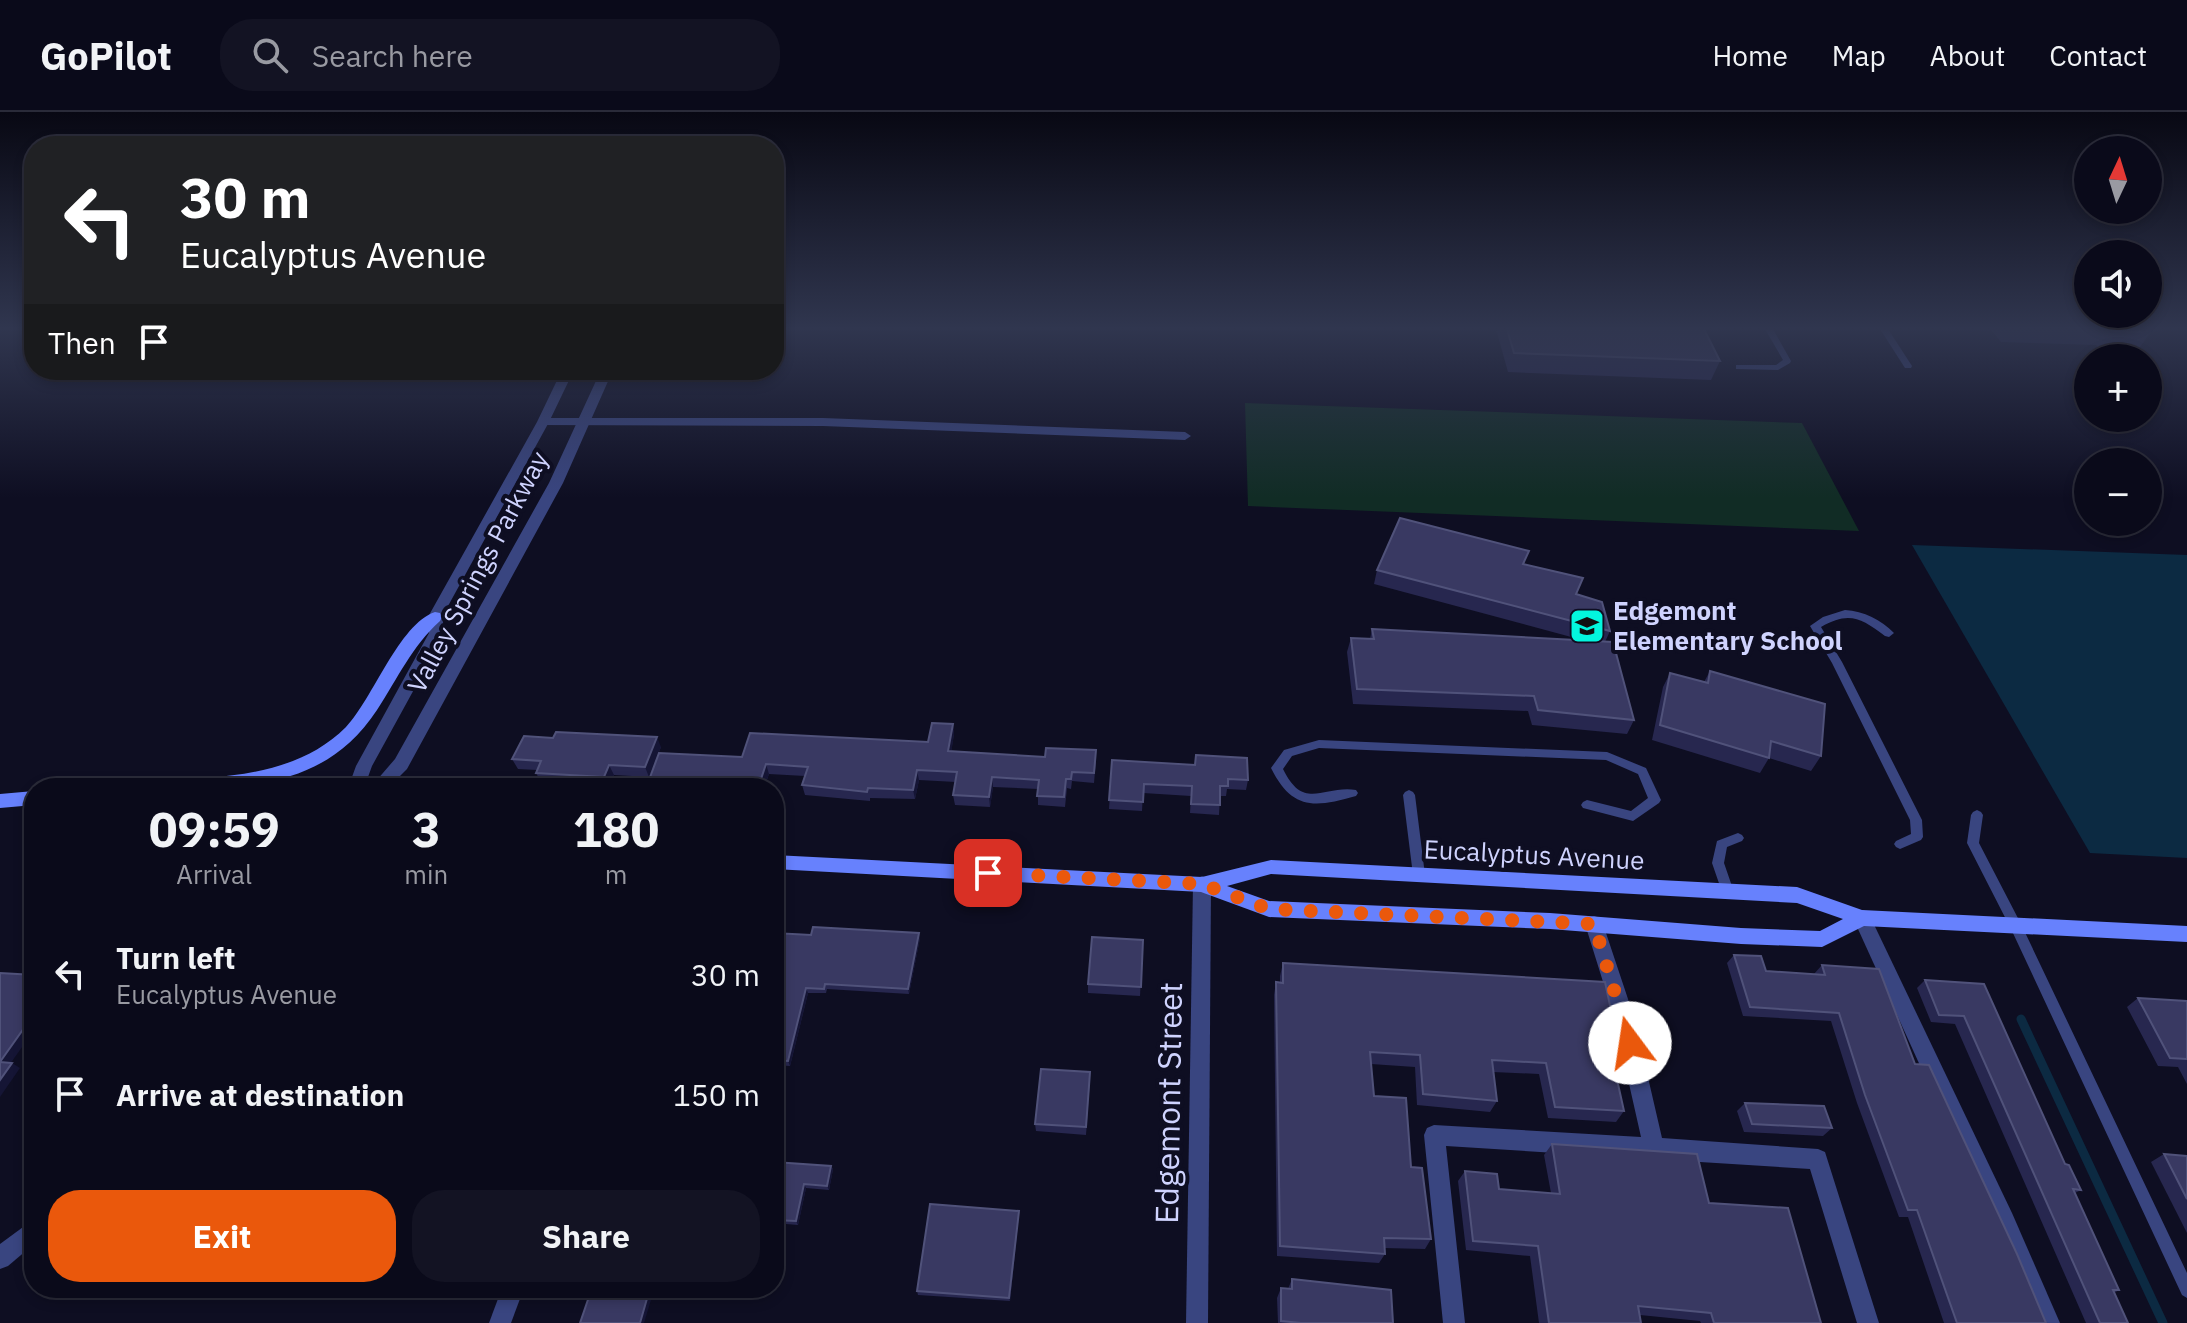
<!DOCTYPE html>
<meta charset="utf-8">
<style>
body{margin:0;font-family:"IBM Plex Sans",sans-serif;background:#131323;color:#f1f3f6;height:100vh;display:flex;flex-direction:column;font-size:30px;white-space:nowrap}
*{box-sizing:border-box;margin:0}
p{font-size:26px;color:#999aa2}
.icon{flex:none;width:44px;height:44px;fill:none;stroke:currentColor;stroke-width:2;stroke-linecap:round;stroke-linejoin:round}
.map{position:relative;flex:1;overflow:hidden}
.drawer{position:absolute;left:24px;top:666px;width:760px;height:520px;display:flex;flex-direction:column;background:#0a0a1a;border-radius:32px;box-shadow:0 4px 12px #0003,0 0 0 2px #2a2b39}
.drawer>*{flex:none}
.banner{position:absolute;left:24px;top:24px;width:760px;height:244px;border-radius:32px;box-shadow:0 4px 12px #0003,0 0 0 2px #2a2b39;background:#202124;color:#fff;overflow:hidden}
.needle{width:52px;rotate:4deg}
.fabs{position:absolute;left:2074px;top:24px;display:grid;gap:16px}
.fabs a{display:grid;place-items:center;width:88px;height:88px;border-radius:50%;background:#0a0a1a;box-shadow:0 4px 12px #0003,0 0 0 2px #2a2b39;font-size:40px}
.pin{position:absolute;display:grid;place-items:center;width:68px;height:68px;color:#fff;margin:-34px;border-radius:16px;box-shadow:0 4px 12px #0006}
.me{position:absolute;width:88px;margin:-44px;rotate:346deg;stroke-linejoin:round;filter:drop-shadow(0 0 6px #0008)}
.turn{display:flex;align-items:center;gap:28px;height:168px;padding:0 24px;font-size:36px}
.turn .icon{width:104px;height:104px;stroke-width:2.5}
.turn b{display:block;font-size:56px;line-height:68px}
.then{display:flex;align-items:center;height:76px;padding:0 24px;background:#0003;gap:16px;font-size:30px}
.eta{display:flex;justify-content:space-evenly;align-items:center;height:136px;text-align:center}
.eta b{font-size:48px;font-weight:800;line-height:56px}
.action{display:flex;gap:16px;margin-top:auto;padding:16px 24px}
.action a{flex:1;height:92px;border-radius:32px;background:#ea580c;color:#fff;font-size:32px;font-weight:800;line-height:92px;text-align:center}
.action a+a{background:#131323;color:#f1f3f6}
ul{padding:0;list-style:none}
li{display:flex;align-items:center;gap:24px;height:120px;padding:0 24px}
li div{flex:1}
li b{display:block;font-size:30px}
li em{font-style:normal}
header{display:flex;align-items:center;gap:48px;box-sizing:border-box;height:112px;padding:0 40px;background:#0a0a1a;border-bottom:2px solid #2a2b39}
header strong{font-size:38px}
nav{display:flex;gap:44px;margin-inline-start:auto;font-size:28px}
.search{width:560px;height:72px;background:#131323;display:flex;align-items:center;gap:20px;box-sizing:border-box;padding:0 28px;border-radius:32px;color:#999aa2;font-size:30px}
.map>svg:first-child{display:block}
</style>
<header>
<strong>GoPilot</strong>
<div class="search"><svg class="icon" aria-label="search" viewBox="0 0 24 24"><circle cx="10" cy="10" r="6"/><path d="M15 15l6 6"/></svg>Search here</div>
<nav><a>Home</a><a>Map</a><a>About</a><a>Contact</a></nav>
</header>
<div class="map">
<svg width="2187" height="1211" viewBox="0 0 2187 1211">
<rect width="100%" height="100%" fill="#0e0e22"/>
<polygon fill="#112c25" points="1245,291 1802,311 1859,419 1248,394"/>
<polygon fill="#0c2a42" points="1912,433 2187,443 2187,746 2090,741"/>
<g fill="none" stroke-linecap="round" stroke-linejoin="round">
<polyline stroke="#0c2a42" stroke-width="9" points="2021,907 2163,1211"/>
<g fill="#394580" fill-rule="evenodd">
<polygon points="1765,217 1773,217 1791,249 1790,251 1778,258 1736,257 1736,253 1776,253 1783,248"/>
<polygon points="1880,217 1888,217 1912,254 1911,256 1905,256"/>
<path d="M1845,498C1864,499 1881,508 1894,521L1889,525L1885,524C1861,506 1849,499 1821,515L1842,550L1922,708L1923,725L1921,728L1900,737L1896,735L1894,732L1896,729L1911,722L1910,708L1832,551L1810,514L1823,505Z"/>
<path d="M1319,628L1607,640L1646,656L1661,688L1659,691L1633,709L1583,696L1581,693L1583,690L1587,688L1631,699L1648,686L1638,662L1606,648L1319,636L1292,644L1283,657C1304,700 1323,673 1356,678L1358,681L1356,684C1314,696 1292,698 1271,656L1284,638Z"/>
<polygon points="1409,678 1413,680 1415,683 1425,763 1423,767 1419,768 1415,767 1413,763 1403,683 1405,680"/>
<polygon points="1977,698 1981,700 1983,703 1979,731 2021,812 2187,1161 2187,1186 2182,1183 2012,819 1967,731 1971,703 1973,700"/>
<polygon points="1738,721 1742,723 1744,726 1742,729 1727,735 1724,751 1734,780 1732,784 1728,785 1724,784 1722,780 1712,751 1717,729"/>
</g>
<g fill="#394580" fill-rule="evenodd">
<polygon points="543,306 823,306 1185,320 1191,324 1185,328 823,314 539,313 539,307"/>
<polygon points="1202,764 1208,767 1211,772 1208,1211 1186,1211 1193,772 1196,767"/>
<polygon points="1862,798 1868,800 2012,1101 2060,1211 2037,1211 1853,806 1856,800"/>
<polygon points="1594,804 1600,806 1603,812 1634,905 1662,1026 1818,1037 1825,1040 1879,1211 1857,1211 1810,1057 1446,1034 1465,1211 1443,1211 1424,1023 1427,1016 1434,1013 1641,1025 1614,905 1585,812 1588,806"/>
<polygon points="502,1176 524,1176 511,1211 489,1211"/>
</g>
<g fill="#394580" fill-rule="evenodd">
<polygon points="562,258 574,258 549,310 442,505 445,521 372,654 364,676 348,676 356,654 429,521 428,505 537,310"/>
<polygon points="601,258 613,258 563,371 407,657 388,676 370,676 395,647 549,371"/>
<polygon points="34,1107 34,1132 8,1154 0,1157 0,1132"/>
</g>
<g fill="#6781fd" fill-rule="evenodd">
<path d="M435,500L440,501L442,505L440,509C412,534 398,566 377,598C323,680 239,676 153,676L155,671L161,669C225,665 297,664 346,615C373,587 399,512 435,500Z"/>
<polygon points="34,679 34,693 0,696 0,682"/>
<path d="M774,743L1202,765L1271,748L1797,775L1862,798L2187,814V830L1864,814L1822,835L1741,832L1550,817L1269,805L1201,780L774,757ZM1271,762L1797,791L1843,807L1820,819L1741,816L1550,801L1269,789L1227,774Z"/>
</g>
</g>
<g fill="#27274f">
<polygon points="1496,217 1704,217 1720,249 1711,268 1508,260"/>
<polygon points="1966,217 2153,217 2140,235 2130,234 2127,238 2100,238 2096,233 2001,230 1992,219 1968,218"/>
<polygon points="1524,452 1576,482 1610,519 1605,530 1634,608 1627,622 1532,613 1528,599 1353,592 1347,540 1351,526 1370,527 1372,517 1586,529 1374,472 1377,458"/>
<polygon points="1710,559 1821,644 1811,659 1769,646 1760,661 1652,628 1663,575 1670,561 1704,570"/>
<polygon points="953,612 954,622 951,640 1096,648 1094,671 1072,669 1071,677 1067,676 1065,695 1038,693 1038,677 993,675 990,695 955,693 953,683 956,670 919,668 915,687 870,686 870,689 805,683 802,673 805,664 769,662 764,676 653,676 649,668 742,645 928,630"/>
<polygon points="661,635 649,665 614,663 609,674 541,670 536,661 537,658 518,657 512,647"/>
<polygon points="1196,643 1248,668 1246,678 1227,677 1226,684 1220,684 1219,703 1190,701 1191,684 1143,681 1142,699 1109,697 1112,648 1195,653"/>
<polygon points="774,821 920,826 909,882 827,877 826,881 808,881 790,954 774,953 774,890 777,879 774,879"/>
<polygon points="1143,828 1140,884 1088,881 1088,872"/>
<polygon points="1734,843 1766,859 1814,862 1822,853 1915,952 2046,1211 1944,1211 1908,1105 1899,1105 1857,991 1831,909 1743,904 1727,851"/>
<polygon points="1283,851 1619,936 1615,941 1618,954 1615,959 1624,999 1616,1010 1548,1006 1539,962 1493,960 1497,989 1490,1000 1417,993 1415,955 1371,952 1374,984 1411,1055 1431,1127 1425,1137 1384,1136 1385,1142 1379,1151 1277,1144 1274,883 1276,870 1280,871 1280,864"/>
<polygon points="1925,868 1984,872 2065,1052 2081,1078 2075,1081 2119,1178 2114,1181 2128,1211 2086,1211 1955,912 1931,910 1917,876"/>
<polygon points="2138,886 2187,889 2187,972 2178,955 2158,954 2127,895"/>
<polygon points="1090,968 1086,1023 1036,1019 1035,1012"/>
<polygon points="1745,991 1832,1016 1823,1024 1744,1020 1737,999"/>
<polygon points="1552,1032 1709,1091 1821,1211 1701,1211 1700,1209 1640,1203 1641,1211 1539,1211 1530,1144 1466,1138 1458,1069 1465,1059 1499,1077 1551,1081 1544,1043"/>
<polygon points="2164,1042 2187,1044 2187,1121 2151,1050"/>
<polygon points="774,1050 831,1054 833,1057 829,1078 806,1076 798,1113 774,1111"/>
<polygon points="1019,1102 1010,1189 918,1183 917,1179"/>
<polygon points="1292,1167 1393,1211 1278,1211 1277,1186 1281,1176 1288,1177"/>
<polygon points="362,1176 432,1176 430,1181"/>
</g>
<g fill="#151535">
<polygon points="953,612 954,622 950,649 948,639"/>
<polygon points="657,625 661,635 649,665 645,655"/>
<polygon points="766,652 769,662 764,676 762,676 760,670"/>
<polygon points="609,653 614,663 609,674 604,665"/>
<polygon points="917,658 919,668 915,687 913,678"/>
<polygon points="992,665 993,675 990,695 989,685"/>
<polygon points="919,821 920,826 909,882 908,877"/>
<polygon points="806,876 808,881 790,954 788,949"/>
<polygon points="34,902 34,918 8,955 0,950"/>
<polygon points="12,951 20,956 0,985 0,968"/>
<polygon points="831,1054 833,1057 829,1078 827,1074"/>
<polygon points="804,1072 806,1076 798,1113 796,1109"/>
<polygon points="1019,1099 1019,1102 1010,1189 1009,1186"/>
<polygon points="423,1176 432,1176 430,1181"/>
<polygon points="650,1176 654,1178 644,1211 640,1211"/>
</g>
<g fill="#393962" stroke="#50527a" stroke-width="2">
<polygon points="1507,217 1704,217 1720,249 1514,241"/>
<polygon points="2111,217 2138,217 2141,220 2113,219"/>
<polygon points="1400,406 1529,439 1523,452 1583,466 1576,482 1602,490 1610,519 1377,458"/>
<polygon points="1372,517 1613,530 1634,608 1538,598 1534,584 1357,577 1351,526 1374,527"/>
<polygon points="1710,559 1825,592 1821,644 1771,629 1769,646 1660,613 1670,561 1708,571"/>
<polygon points="932,611 953,612 948,639 1045,645 1046,636 1096,638 1094,661 1072,660 1071,667 1066,667 1064,685 1037,684 1039,668 992,665 989,685 953,683 957,660 917,658 913,678 868,676 867,680 802,673 808,655 766,652 760,670 649,668 659,641 742,645 750,621 928,630"/>
<polygon points="556,620 657,625 645,655 609,653 604,665 536,661 541,649 512,647 524,624 553,626"/>
<polygon points="1196,643 1247,646 1248,668 1228,667 1228,674 1220,674 1220,693 1191,692 1192,674 1144,672 1143,690 1109,688 1112,648 1195,653"/>
<polygon points="813,815 919,821 908,877 825,872 824,877 806,876 788,949 774,948 774,890 778,874 774,874 774,821 811,823"/>
<polygon points="1092,825 1143,828 1141,875 1088,872"/>
<polygon points="1734,843 1761,844 1766,859 1825,863 1822,853 1879,857 1915,952 1929,953 2017,1142 2046,1211 1957,1211 1917,1098 1908,1098 1865,983 1839,901 1750,895"/>
<polygon points="1283,851 1605,870 1619,936 1614,935 1618,954 1614,954 1624,999 1555,995 1546,951 1492,948 1497,989 1423,982 1420,943 1370,940 1374,984 1406,986 1411,1055 1422,1056 1431,1127 1384,1126 1385,1142 1280,1134 1276,870 1283,871"/>
<polygon points="0,861 34,863 34,902 0,950 12,951 0,968"/>
<polygon points="1925,868 1984,872 2065,1052 2069,1053 2081,1078 2073,1077 2119,1178 2113,1178 2128,1211 2100,1211 1964,904 1939,903"/>
<polygon points="2138,886 2187,889 2187,947 2170,946"/>
<polygon points="1041,957 1090,960 1086,1015 1035,1012"/>
<polygon points="1745,991 1824,994 1832,1016 1752,1012"/>
<polygon points="1552,1032 1697,1042 1709,1091 1788,1096 1821,1211 1714,1211 1711,1201 1638,1194 1641,1211 1549,1211 1538,1134 1473,1129 1465,1059 1497,1062 1499,1077 1560,1082"/>
<polygon points="2164,1042 2187,1044 2187,1087"/>
<polygon points="774,1050 831,1054 827,1074 804,1072 796,1109 774,1108"/>
<polygon points="930,1092 1019,1099 1009,1186 917,1179"/>
<polygon points="1292,1167 1391,1178 1393,1211 1301,1211 1281,1209 1281,1176 1292,1177"/>
<polygon points="592,1176 650,1176 640,1211 580,1211"/>
</g>
<linearGradient id="sky" x2="0" y2="1"><stop stop-color="#080813"/><stop offset="0.56" stop-color="#30364f"/><stop offset="1" stop-color="#30364f" stop-opacity="0"/></linearGradient>
<rect width="2187" height="386" fill="url(#sky)"/>
<g fill="none" stroke-linecap="round" stroke-linejoin="round">
<polyline stroke="#ea580c" stroke-width="14" stroke-dasharray="0 25.2" points="988,761 1202,772 1269,797 1594,812 1630,931"/>
</g>
<defs>
<symbol id="school-square" viewBox="-11 -11 22 22"><rect x="-9" y="-9" width="18" height="18" rx="4" fill="#03f6de" stroke="#0e0e22"/><path d="M0-5L7-2L0 1L-7-2ZM-4 1L0 2.5L4 1V4Q0 6-4 4Z" fill="#111"/></symbol>
</defs>
<g fill-rule="evenodd">
<use href="#school-square" x="1567" y="494" width="40" height="40"/>
</g>
<g text-anchor="middle" stroke-width="8" stroke-linejoin="round" paint-order="stroke">
<g font-size="26" fill="#cfd3fe" stroke="#0e0e22">
<text transform="translate(478 460) rotate(-62)" y="9">Valley Springs Parkway</text>
<text transform="translate(1534 743) rotate(3)" y="9">Eucalyptus Avenue</text>
</g>
<g font-size="26" font-weight="bold" fill="#cfd3fe" stroke="#0e0e22" text-anchor="start">
<text x="1613" y="508">Edgemont<tspan x="1613" dy="30">Elementary School</tspan></text>
</g>
<g font-size="32" fill="#cfd3fe" stroke="#0e0e22">
<text transform="translate(1169 991) rotate(-89)" y="11">Edgemont Street</text>
</g>
</g>
</svg>
<div class="fabs">
<a><svg class="needle" viewBox="-14 -14 28 28"><path d="M0-13l5 13h-10z" fill="#e53935"/><path d="M0 13l5-13h-10z" fill="#999aa2"/></svg></a>
<a><svg class="icon" aria-label="sound" viewBox="0 0 24 24"><path d="M4 9h4l5-4v14l-5-4H4zM17 9q2 3 0 6"/></svg></a>
<a>+</a>
<a>−</a>
</div>
<div class="pin" style="left:988px;top:761px;background:#d93025"><svg class="icon" aria-label="arrive" viewBox="0 0 24 24"><path d="M6 21V4h12l-3 4 3 4H6"/></svg></div>
<svg class="me" style="left:1630px;top:931px" viewBox="-20 -20 40 40"><circle r="19" fill="#fff"/><path d="M0-13L10 11 0 6-10 11z" fill="#ea580c"/></svg>
<div class="banner">
<div class="turn"><svg class="icon" aria-label="left" viewBox="0 0 24 24"><path d="M17 20v-9H6M10 6l-5 5 5 5"/></svg><div><b>30 m</b>Eucalyptus Avenue</div></div>
<div class="then">Then<svg class="icon" aria-label="arrive" viewBox="0 0 24 24"><path d="M6 21V4h12l-3 4 3 4H6"/></svg></div>
</div>
<section class="drawer">
<div class="eta">
<div><b>09:59</b><p>Arrival</p></div>
<div><b>3</b><p>min</p></div>
<div><b>180</b><p>m</p></div>
</div>
<ul>
<li><svg class="icon" aria-label="left" viewBox="0 0 24 24"><path d="M17 20v-9H6M10 6l-5 5 5 5"/></svg><div><b>Turn left</b><p>Eucalyptus Avenue</p></div><em>30 m</em></li>
<li><svg class="icon" aria-label="arrive" viewBox="0 0 24 24"><path d="M6 21V4h12l-3 4 3 4H6"/></svg><div><b>Arrive at destination</b></div><em>150 m</em></li>
</ul>
<div class="action"><a>Exit</a><a>Share</a></div>
</section>
</div>
